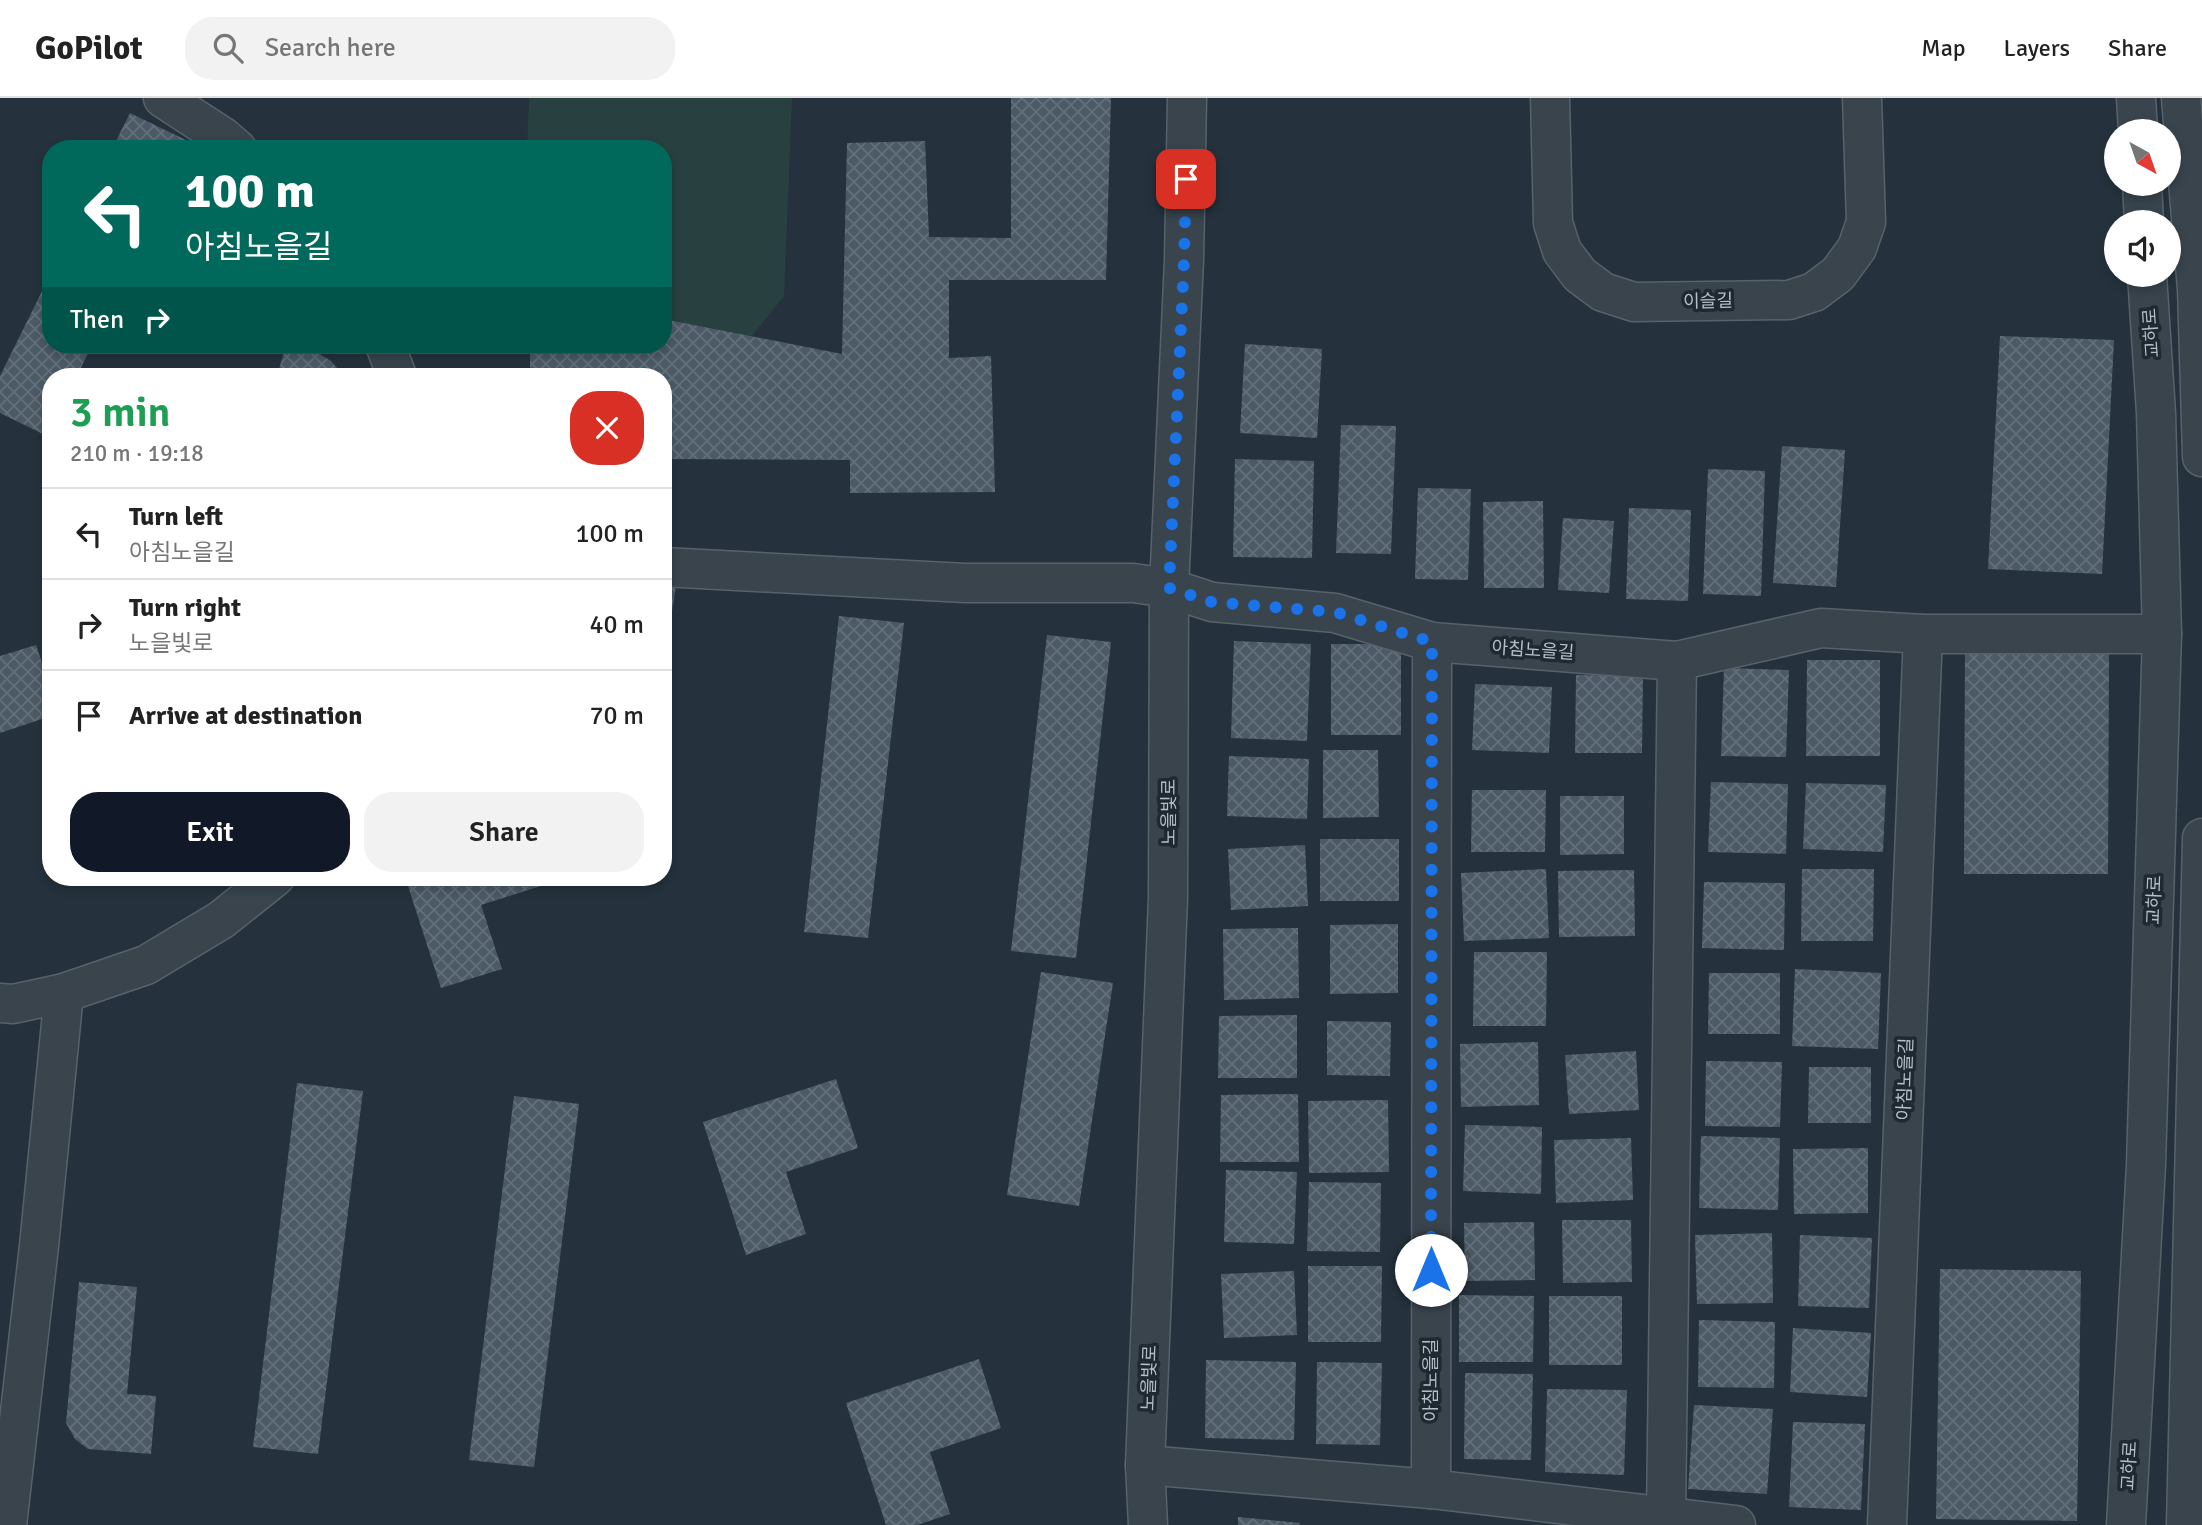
<!DOCTYPE html>
<meta charset="utf-8">
<style>
body{margin:0;font-family:Signika,"Noto Sans KR",sans-serif;background:#f2f2f2;color:#222;height:100vh;display:flex;flex-direction:column;font-size:26px;white-space:nowrap}
*{box-sizing:border-box;margin:0}
p{font-size:23px;color:#767676}
.icon{flex:none;width:38px;height:38px;fill:none;stroke:currentColor;stroke-width:2;stroke-linecap:round;stroke-linejoin:round}
.map{position:relative;flex:1;overflow:hidden}
.drawer{position:absolute;left:42px;top:270px;width:630px;height:518px;display:flex;flex-direction:column;background:#fff;border-radius:28px;box-shadow:0 4px 10px #0003}
.drawer>*{flex:none}
.top-card{position:absolute;left:42px;top:42px;width:630px;height:214px;border-radius:28px;box-shadow:0 4px 10px #0003;background:#00695c;color:#fff;overflow:hidden}
.needle{width:46px;rotate:140deg}
.controls{position:absolute;left:2104px;top:21px;display:grid;gap:14px}
.controls a{display:grid;place-items:center;width:77px;height:77px;border-radius:50%;background:#fff;box-shadow:0 4px 10px #0003;font-size:35px}
.pin{position:absolute;display:grid;place-items:center;width:60px;height:60px;color:#fff;margin:-30px;border-radius:14px;box-shadow:0 4px 10px #0006}
.me{position:absolute;width:77px;margin:-38px;rotate:0deg;stroke-linejoin:round;filter:drop-shadow(0 0 5px #0008)}
.turn{display:flex;align-items:center;gap:24px;height:147px;padding:0 28px;font-size:32px}
.turn .icon{width:91px;height:91px;stroke-width:2.5}
.turn b{display:block;font-size:49px;line-height:60px}
.then{display:flex;align-items:center;height:66px;padding:0 28px;background:#0003;gap:14px;font-size:26px}
.round{display:grid;place-items:center;flex:none;width:74px;height:74px;border-radius:28px;background:#f2f2f2}
.head{display:flex;align-items:center;justify-content:space-between;height:119px;padding:0 28px}
h1{font-size:42px;font-weight:600;line-height:52px;color:#1e9e55}
.primary-button{display:flex;gap:14px;margin-top:auto;padding:14px 28px}
.primary-button a{flex:1;height:80px;border-radius:28px;background:#111827;color:#fff;font-size:28px;font-weight:600;line-height:80px;text-align:center}
.primary-button a+a{background:#f2f2f2;color:#222}
ul{padding:0;list-style:none}
li{display:flex;align-items:center;gap:21px;height:91px;padding:0 28px;border-top:2px solid #e0e0e0}
li div{flex:1}
li b{display:block;font-size:26px}
li em{font-style:normal}
header{display:flex;align-items:center;gap:42px;box-sizing:border-box;height:98px;padding:0 35px;background:#fff;border-bottom:2px solid #e0e0e0}
header strong{font-size:33px}
nav{display:flex;gap:38px;margin-inline-start:auto;font-size:24px}
.search{width:490px;height:63px;background:#f2f2f2;display:flex;align-items:center;gap:18px;box-sizing:border-box;padding:0 24px;border-radius:28px;color:#767676;font-size:26px}
.map>svg:first-child{display:block}
</style>
<header>
<strong>GoPilot</strong>
<div class="search"><svg class="icon" aria-label="search" viewBox="0 0 24 24"><circle cx="10" cy="10" r="6"/><path d="M15 15l6 6"/></svg>Search here</div>
<nav><a>Map</a><a>Layers</a><a>Share</a></nav>
</header>
<div class="map">
<svg width="2202" height="1427" viewBox="0 0 2202 1427">
<defs>
<pattern id="building-cross-hatch" width="8" height="8" patternUnits="userSpaceOnUse" patternTransform="scale(1.75)"><rect width="8" height="8" fill="#4b5a66"/><path d="M0 0l8 8M0 8l8-8" fill="none" stroke="#63707a"/></pattern>
</defs>
<rect width="100%" height="100%" fill="#25323d"/>
<polygon fill="#28403f" points="529,0 792,0 784,198 752,238 663,234 663,51 527,51"/>
<g fill="url(#building-cross-hatch)">
<polygon points="1011,0 1111,0 1106,182 949,182 949,260 991,258 995,394 850,395 850,362 663,361 663,278 530,278 530,247 663,247 663,221 842,256 847,45 925,43 929,139 1011,140"/>
<polygon points="130,15 192,45 189,51 112,51"/>
<polygon points="51,175 51,247 92,247 77,278 51,278 51,331 47,338 0,315 0,278"/>
<polygon points="2000,238 2114,242 2102,476 1988,471"/>
<polygon points="1245,246 1322,251 1317,340 1240,335"/>
<polygon points="286,247 305,247 331,263 344,278 277,278"/>
<polygon points="1341,327 1396,328 1391,456 1336,455"/>
<polygon points="1782,348 1845,352 1836,489 1773,485"/>
<polygon points="1235,361 1314,363 1312,460 1233,459"/>
<polygon points="1708,371 1765,373 1761,498 1703,496"/>
<polygon points="1418,390 1471,391 1468,482 1415,481"/>
<polygon points="1543,403 1544,490 1484,490 1483,404"/>
<polygon points="1629,410 1691,412 1688,503 1626,501"/>
<polygon points="1563,420 1614,423 1609,495 1558,492"/>
<polygon points="663,486 676,488 665,559 663,559"/>
<polygon points="839,518 904,525 868,840 804,834"/>
<polygon points="1047,537 1111,544 1076,860 1011,853"/>
<polygon points="1234,543 1311,546 1307,643 1231,640"/>
<rect x="1331" y="546" width="70" height="91"/>
<polygon points="36,547 51,592 51,618 0,635 0,558"/>
<polygon points="1965,550 2109,550 2108,776 1964,776"/>
<polygon points="1807,562 1880,562 1880,658 1806,658"/>
<polygon points="1724,570 1789,572 1786,659 1721,658"/>
<polygon points="1576,577 1643,578 1642,655 1575,655"/>
<polygon points="1475,586 1552,589 1549,655 1472,652"/>
<polygon points="1323,652 1378,652 1379,719 1323,720"/>
<polygon points="1229,658 1309,661 1307,721 1227,718"/>
<polygon points="1711,684 1788,686 1786,756 1708,754"/>
<polygon points="1806,685 1886,687 1883,754 1803,751"/>
<polygon points="1472,692 1546,692 1545,754 1471,754"/>
<polygon points="1560,698 1624,698 1624,756 1560,757"/>
<rect x="1320" y="741" width="79" height="62"/>
<polygon points="1305,747 1308,808 1231,812 1228,751"/>
<polygon points="1546,771 1549,840 1464,843 1461,775"/>
<polygon points="1802,771 1874,771 1873,843 1801,843"/>
<polygon points="1634,772 1635,838 1559,839 1558,773"/>
<polygon points="405,779 551,779 553,784 481,807 502,871 441,890"/>
<polygon points="1704,784 1785,785 1784,852 1702,850"/>
<polygon points="1398,826 1398,895 1330,896 1330,827"/>
<polygon points="1298,830 1299,900 1224,902 1223,831"/>
<polygon points="1474,854 1547,854 1546,928 1473,928"/>
<polygon points="1795,871 1881,875 1878,951 1792,948"/>
<polygon points="1041,874 1113,885 1079,1108 1007,1097"/>
<polygon points="1709,875 1780,875 1780,936 1708,936"/>
<polygon points="1297,917 1297,980 1218,980 1219,918"/>
<polygon points="1327,923 1391,924 1390,978 1327,977"/>
<polygon points="1538,944 1539,1007 1461,1009 1460,946"/>
<polygon points="1636,953 1639,1012 1569,1016 1565,957"/>
<polygon points="1706,963 1782,964 1780,1029 1705,1028"/>
<polygon points="1809,969 1871,969 1871,1025 1808,1025"/>
<polygon points="836,981 858,1050 786,1074 806,1136 746,1157 703,1024"/>
<polygon points="297,985 363,993 318,1356 253,1349"/>
<polygon points="1298,996 1299,1064 1220,1064 1221,997"/>
<polygon points="514,998 579,1006 534,1369 469,1362"/>
<polygon points="1388,1002 1389,1074 1309,1075 1308,1003"/>
<polygon points="1465,1027 1542,1029 1541,1096 1463,1093"/>
<polygon points="1701,1038 1780,1040 1778,1112 1699,1110"/>
<polygon points="1631,1040 1633,1102 1556,1105 1554,1042"/>
<polygon points="1868,1050 1868,1115 1794,1116 1793,1051"/>
<polygon points="1226,1072 1297,1074 1294,1146 1224,1144"/>
<polygon points="1309,1084 1381,1085 1380,1154 1307,1153"/>
<polygon points="1562,1122 1631,1122 1632,1184 1563,1185"/>
<polygon points="1534,1124 1535,1182 1465,1183 1464,1125"/>
<polygon points="1772,1135 1773,1205 1697,1206 1695,1137"/>
<polygon points="1800,1137 1872,1140 1869,1210 1798,1208"/>
<polygon points="1308,1168 1382,1168 1381,1244 1308,1244"/>
<polygon points="1940,1171 2081,1173 2077,1423 1936,1421"/>
<polygon points="1294,1173 1297,1237 1224,1240 1221,1176"/>
<polygon points="79,1184 137,1189 127,1296 156,1298 151,1356 88,1351 75,1341 66,1325"/>
<polygon points="1459,1197 1534,1198 1533,1264 1459,1264"/>
<rect x="1549" y="1198" width="73" height="69"/>
<polygon points="1699,1222 1775,1224 1774,1290 1698,1289"/>
<polygon points="1793,1230 1871,1235 1867,1299 1790,1294"/>
<polygon points="979,1261 1001,1330 930,1354 950,1416 917,1427 886,1427 846,1305"/>
<polygon points="1206,1262 1296,1264 1294,1342 1205,1340"/>
<polygon points="1317,1264 1382,1265 1380,1347 1316,1346"/>
<polygon points="1465,1275 1533,1276 1531,1362 1464,1361"/>
<polygon points="1547,1291 1627,1292 1624,1377 1545,1374"/>
<polygon points="1694,1307 1773,1311 1767,1396 1688,1391"/>
<polygon points="1793,1324 1865,1326 1861,1412 1789,1409"/>
<polygon points="1238,1419 1300,1425 1299,1427 1238,1427"/>
</g>
<g fill="none" stroke-linecap="round" stroke-linejoin="round">
<defs>
<g id="minor">
<polyline points="163,0 223,39 237,51"/>
<polyline points="1550,0 1553,125 1562,153 1580,177 1603,194 1634,204 1789,202 1814,194 1838,176 1857,150 1866,124 1862,0"/>
<polyline points="2136,0 2138,33"/>
<polyline points="2181,0 2197,191 2202,359"/>
<polyline points="2142,86 2144,124"/>
<polyline points="385,247 397,278"/>
<polyline points="663,469 965,485 1133,485 1169,490 1212,504 1335,515 1432,544 1677,563 1821,530 1923,536 2162,536"/>
<polyline points="0,905 13,906 64,895"/>
<polyline points="1145,1367 1431,1391 1736,1427"/>
<polyline points="1431,1391 1432,544"/>
<polyline points="1666,1419 1677,563"/>
<polyline points="7,1427 39,1148 64,895 146,867 221,822 275,779"/>
<polyline points="1148,1427 1145,1367 1168,800 1169,490 1184,162 1187,0"/>
<polyline points="1887,1427 1923,536"/>
<polyline points="2126,1427 2146,1067 2162,536 2156,315 2147,177"/>
<polyline points="2186,1427 2202,740"/>
</g>
</defs>
<use href="#minor" stroke="#57626b" stroke-width="41"/>
<use href="#minor" stroke="#39444d" stroke-width="38"/>
</g>
<g fill="none" stroke-linecap="round" stroke-linejoin="round">
<polyline stroke="#1a73e8" stroke-width="12" stroke-dasharray="0 21.6" points="1186,81 1184,162 1169,490 1212,504 1335,514 1432,544 1431,1172"/>
</g>
<g text-anchor="middle" stroke-width="7" stroke-linejoin="round" paint-order="stroke">
<g font-size="18" fill="#b5bfc8" stroke="#1e2932">
<text transform="translate(1708 203) rotate(-1)" y="6">이슬길</text>
<text transform="translate(2151 235) rotate(-94)" y="6">교하로</text>
<text transform="translate(1533 552) rotate(4)" y="6">아침노을길</text>
<text transform="translate(1169 714) rotate(-90)" y="6">노을빛로</text>
<text transform="translate(2154 802) rotate(-88)" y="6">교하로</text>
<text transform="translate(1905 981) rotate(-88)" y="6">아침노을길</text>
<text transform="translate(1149 1280) rotate(-88)" y="6">노을빛로</text>
<text transform="translate(1431 1282) rotate(-90)" y="6">아침노을길</text>
<text transform="translate(2129 1368) rotate(-87)" y="6">교하로</text>
</g>
</g>
</svg>
<div class="controls">
<a><svg class="needle" viewBox="-14 -14 28 28"><path d="M0-13l5 13h-10z" fill="#e53935"/><path d="M0 13l5-13h-10z" fill="#767676"/></svg></a>
<a><svg class="icon" aria-label="sound" viewBox="0 0 24 24"><path d="M4 9h4l5-4v14l-5-4H4zM17 9q2 3 0 6"/></svg></a>
</div>
<div class="pin" style="left:1186px;top:81px;background:#d93025"><svg class="icon" aria-label="arrive" viewBox="0 0 24 24"><path d="M6 21V4h12l-3 4 3 4H6"/></svg></div>
<svg class="me" style="left:1431px;top:1172px" viewBox="-20 -20 40 40"><circle r="19" fill="#fff"/><path d="M0-13L10 11 0 6-10 11z" fill="#1a73e8"/></svg>
<div class="top-card">
<div class="turn"><svg class="icon" aria-label="left" viewBox="0 0 24 24"><path d="M17 20v-9H6M10 6l-5 5 5 5"/></svg><div><b>100 m</b>아침노을길</div></div>
<div class="then">Then<svg class="icon" aria-label="right" viewBox="0 0 24 24"><path d="M7 20v-9h11M14 6l5 5-5 5"/></svg></div>
</div>
<section class="drawer">
<div class="head"><div><h1>3 min</h1><p>210 m · 19:18</p></div><a class="round" style="background:#d93025;color:#fff"><svg class="icon" aria-label="close" viewBox="0 0 24 24"><path d="M6 6l12 12M18 6L6 18"/></svg></a></div>
<ul>
<li><svg class="icon" aria-label="left" viewBox="0 0 24 24"><path d="M17 20v-9H6M10 6l-5 5 5 5"/></svg><div><b>Turn left</b><p>아침노을길</p></div><em>100 m</em></li>
<li><svg class="icon" aria-label="right" viewBox="0 0 24 24"><path d="M7 20v-9h11M14 6l5 5-5 5"/></svg><div><b>Turn right</b><p>노을빛로</p></div><em>40 m</em></li>
<li><svg class="icon" aria-label="arrive" viewBox="0 0 24 24"><path d="M6 21V4h12l-3 4 3 4H6"/></svg><div><b>Arrive at destination</b></div><em>70 m</em></li>
</ul>
<div class="primary-button"><a>Exit</a><a>Share</a></div>
</section>
</div>
